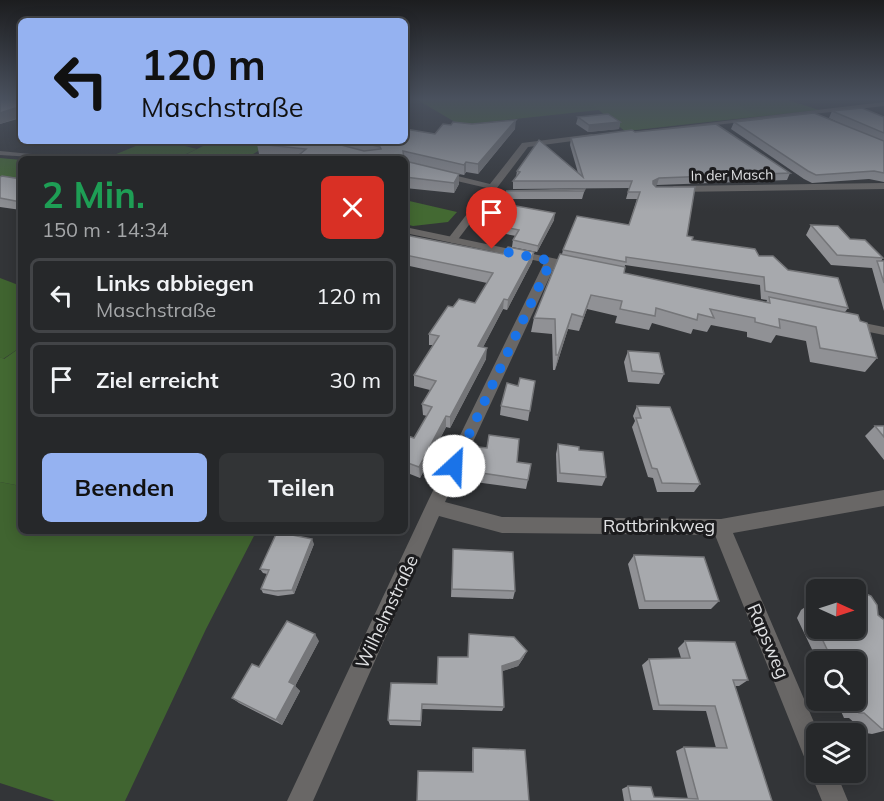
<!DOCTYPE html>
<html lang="de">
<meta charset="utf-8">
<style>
body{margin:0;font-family:Mulish,sans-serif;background:#323436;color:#f1f3f6;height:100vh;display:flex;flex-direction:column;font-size:22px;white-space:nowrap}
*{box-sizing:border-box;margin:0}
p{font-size:20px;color:#a4a6a8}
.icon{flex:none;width:33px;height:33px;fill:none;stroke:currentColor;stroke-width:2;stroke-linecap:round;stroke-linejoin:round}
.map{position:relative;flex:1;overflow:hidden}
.drawer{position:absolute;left:18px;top:156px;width:390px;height:378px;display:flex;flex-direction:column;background:#26282a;border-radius:9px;box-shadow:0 3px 15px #0003,0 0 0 2px #424447}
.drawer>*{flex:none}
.top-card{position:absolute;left:18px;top:18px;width:390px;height:126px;border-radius:9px;box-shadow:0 3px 15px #0003,0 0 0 2px #424447;background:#95b2f1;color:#111;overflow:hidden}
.needle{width:39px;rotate:93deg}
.controls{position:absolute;left:806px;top:579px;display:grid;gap:12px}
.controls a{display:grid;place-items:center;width:60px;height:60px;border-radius:9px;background:#26282a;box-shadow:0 3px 15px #0003,0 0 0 2px #424447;font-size:30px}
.pin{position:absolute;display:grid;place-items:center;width:51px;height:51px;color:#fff;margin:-62px -26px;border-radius:50% 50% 50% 0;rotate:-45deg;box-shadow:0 0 6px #0007}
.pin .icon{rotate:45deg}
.me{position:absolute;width:66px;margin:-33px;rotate:25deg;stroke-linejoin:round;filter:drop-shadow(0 0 4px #0008)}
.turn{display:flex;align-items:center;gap:21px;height:126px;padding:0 24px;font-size:27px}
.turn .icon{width:78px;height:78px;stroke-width:2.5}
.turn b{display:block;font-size:42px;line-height:51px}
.round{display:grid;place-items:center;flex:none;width:63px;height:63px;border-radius:9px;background:#323436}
.summary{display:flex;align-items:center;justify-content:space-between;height:102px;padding:0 24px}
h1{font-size:36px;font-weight:700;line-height:45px;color:#1e9e55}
.action{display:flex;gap:12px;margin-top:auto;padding:12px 24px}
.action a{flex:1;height:69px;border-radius:9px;background:#95b2f1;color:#111;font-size:24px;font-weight:700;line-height:69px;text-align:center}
.action a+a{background:#323436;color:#f1f3f6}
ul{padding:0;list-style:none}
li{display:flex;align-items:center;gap:18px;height:75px;margin:0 12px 9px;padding:0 12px;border:3px solid #424447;border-radius:9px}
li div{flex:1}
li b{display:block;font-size:22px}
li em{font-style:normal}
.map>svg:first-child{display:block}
</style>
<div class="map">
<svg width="884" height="801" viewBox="0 0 884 801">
<rect width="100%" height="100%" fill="#333538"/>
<g fill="#406430">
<polygon points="416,99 785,99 819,110 625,131 599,110 460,125"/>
<polygon points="148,141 165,141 197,149 175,159 109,157"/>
<polygon points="0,278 21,286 21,347 3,359 0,357"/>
<polygon points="0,482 21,486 21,531 256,532 206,629 125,801 55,801 0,783"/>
</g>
<g fill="#436932">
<polygon points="585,99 730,99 756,116 625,131"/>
<polygon points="213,141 274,141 245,159 177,159"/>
<polygon points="0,158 21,160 21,182 0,184"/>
<polygon points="405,200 457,212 448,222 413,226 405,224"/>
<polygon points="21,347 21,486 0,482 0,357 4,359"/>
</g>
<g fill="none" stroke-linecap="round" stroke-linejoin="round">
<g fill="#696766" fill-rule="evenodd">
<polygon points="884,102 884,106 628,135 624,133"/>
<polygon points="592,134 596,136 595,138 528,147 456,242 452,243 447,240 487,188 405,169 405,163 490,184 522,143"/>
<polygon points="884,183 884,189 674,192 669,189 674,186"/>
<polygon points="551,258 557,261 445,502 502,517 721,519 884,490 884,506 733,533 819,734 816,734 816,772 836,772 848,801 822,801 810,772 813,766 807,764 715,535 502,533 439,516 313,801 287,801 428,501 545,261"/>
</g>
<g fill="#696766" fill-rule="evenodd">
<polygon points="0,151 62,157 66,159 0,155"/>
<polygon points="405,227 576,263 582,266 576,269 405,233"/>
<polygon points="849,320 884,327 884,335 844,327 843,324 844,321"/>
</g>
</g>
<g fill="#909195" fill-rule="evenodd">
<polygon points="0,99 21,99 21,118 0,124"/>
<polygon points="832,111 884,117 884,182 869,179 812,183 804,179 731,129 734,122 857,131 829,118"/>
<polygon points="578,117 620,122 619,129 588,132 576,124"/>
<polygon points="515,129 478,174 466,172 464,175 459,174 459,184 454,193 405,188 405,159 300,159 259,154 257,144 263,141 405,141 435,134"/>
<path d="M635,132L790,173L787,180L657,185L655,186L687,236L692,240L759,256L788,270L848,308L845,312L860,321L877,358L865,372L810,362L806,341L776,335L771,343L747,337V332L711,325L707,332L693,329L691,334L652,323L649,330L615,323L617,316L587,309L579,331L568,329L555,370H553L552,334L531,332L534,318L562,254L563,250L629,225L637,199H626L629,188L513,189V181L516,177L517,171L578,173L570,145L571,138ZM625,265L760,285L761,299L767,300L766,303L624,273Z"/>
<polygon points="169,141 189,141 181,144"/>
<polygon points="0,177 21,179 21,210 0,207"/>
<polygon points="585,189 582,199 505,199 506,191"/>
<polygon points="554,220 537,252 512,247 513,240 516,236 485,230 486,223"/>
<polygon points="811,225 850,239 883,258 881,261 884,261 884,311 872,268 831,265 806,235"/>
<polygon points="405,235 503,254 534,252 532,262 507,310 503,309 483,347 486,359 450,428 446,427 420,478 405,472 405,435 414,438 427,416 423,415 422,404 430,390 414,386 414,375 433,345 429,345 429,334 453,307 475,303 487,283 405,265"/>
<polygon points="628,351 664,374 659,384 628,382 624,362"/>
<polygon points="535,381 528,421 500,415 501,406 518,386"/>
<polygon points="637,406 700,484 694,492 657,492 653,478 648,477 632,427 635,421 633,416"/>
<polygon points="875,426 884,426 884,460 865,436"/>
<polygon points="558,444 579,450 606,477 602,486 557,482 556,454"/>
<polygon points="517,462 528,480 526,489 475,482 475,472"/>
<polygon points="314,544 294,594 278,596 263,593 261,589 267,574 263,573 260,569"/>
<polygon points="453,549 515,591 513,599 451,597"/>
<polygon points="634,555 719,601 711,609 639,609 628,564"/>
<polygon points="812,602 816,602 816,628 855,628 878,615 884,620 884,731 872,734 866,733 849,718 844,718 836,700 855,700 855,662 818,662 797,618 801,610"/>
<polygon points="469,634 524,657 518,666 502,671 504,707 502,711 422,709 421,726 390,725 388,720 437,684 468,657"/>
<polygon points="319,641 295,686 300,691 282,725 239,703 232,698 259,667"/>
<polygon points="685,641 748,680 739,686 735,686 772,801 624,801 622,789 628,786 654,797 688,799 676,751 684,747 716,748 706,711 653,710 642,665 649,659 681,658 678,648"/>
<polygon points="473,748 529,801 472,772 472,752"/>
</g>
<g fill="#757679">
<polygon points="15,108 20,117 0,124 0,113"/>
<polygon points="516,120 515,129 478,174 478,164"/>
<polygon points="620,122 619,129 588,132 589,125"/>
<polygon points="180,141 189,141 181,144"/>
<polygon points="466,162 466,172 464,175 464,165"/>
<polygon points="459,174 459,184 454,193 454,183"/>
<polygon points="659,178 657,185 651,188 653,181"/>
<polygon points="555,213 554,220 537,252 538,246"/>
<polygon points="534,252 532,262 507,310 508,300"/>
<polygon points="591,295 587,309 579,331 583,317"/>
<polygon points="504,299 503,309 478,357 478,346"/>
<polygon points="572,314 568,329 555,370 558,355"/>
<polygon points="487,348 486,359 450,428 450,417"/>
<polygon points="446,416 446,427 420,478 419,467"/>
<polygon points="312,539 314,544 294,594 292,590"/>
<polygon points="315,634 319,641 295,686 300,691 282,725 276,720 289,682"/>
<polygon points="527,651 524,657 518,666 500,672 502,666"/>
</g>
<g fill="#a7a9ad" stroke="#757679" stroke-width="1.5">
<polygon points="0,99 21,99 21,110 15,108 0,113"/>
<polygon points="862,108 884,117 884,133 832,111"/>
<polygon points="814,113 884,141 884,173 874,171 816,175 808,171 734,122"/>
<polygon points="608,114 620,122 589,125 578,117"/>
<polygon points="516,120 478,164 466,162 464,165 403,151 404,159 337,159 299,155 306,149 257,144 263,141 326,141 364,151 381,149 380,147 356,141 405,141 405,129 435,134 443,124 451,125 453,122 472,124"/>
<polygon points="716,124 790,173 659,178 653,181 653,184 656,187 695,187 687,236 693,237 692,240 755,249 759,256 773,256 788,270 838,278 848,308 765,291 764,277 626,257 626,262 563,250 577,216 629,225 640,192 628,192 632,181 513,181 520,172 517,171 539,140 583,177 571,138 632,130 635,132"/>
<polygon points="405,161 459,174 454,183 405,177"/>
<polygon points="2,176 21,179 21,202 0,198 0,177"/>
<polygon points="585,189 584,191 506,191"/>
<polygon points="499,203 555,213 538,246 513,240 519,230 486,223"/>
<polygon points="811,225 838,226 850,239 865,240 883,258 837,255"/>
<polygon points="405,235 503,254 508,247 534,252 508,300 504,299 478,346 487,348 450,417 446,416 419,467 405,462 405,435 414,438 432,407 422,404 436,381 414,375 439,336 429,334 448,306 453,307 459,299 475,303 493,273 405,255"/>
<polygon points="560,254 625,267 624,273 744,298 770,303 769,297 858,315 860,321 867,323 877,358 820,348 816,327 779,319 780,328 755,322 755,318 710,309 714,318 698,314 697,320 656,308 655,316 620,309 622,301 591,295 583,317 572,314 558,355 556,355 555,319 534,318"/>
<polygon points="877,261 884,261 884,283"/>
<polygon points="628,351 659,353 664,374 632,371"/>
<polygon points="520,378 535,381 530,411 501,406 507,383 518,386"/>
<polygon points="637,406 670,407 700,484 662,483 657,469 652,468 647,453 636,418 641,418"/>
<polygon points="875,426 884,426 884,437"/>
<polygon points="489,435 519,439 517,462 531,464 528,480 475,472 479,447 487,448"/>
<polygon points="558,444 579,447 579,450 603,452 606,477 560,473"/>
<polygon points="277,532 312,539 292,590 275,591 261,589 269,570 260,569"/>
<polygon points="453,549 513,552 515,591 452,589"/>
<polygon points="634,555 704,557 719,601 645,601"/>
<polygon points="855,589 871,596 877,605 878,615 884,620 884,729 882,729 864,713 859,713 853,700 855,700 855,662 833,662 817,628 855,628"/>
<polygon points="812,602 816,602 816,626 808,610"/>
<polygon points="287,621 315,634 289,682 295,685 276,720 232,698 252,664 259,667"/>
<polygon points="469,634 514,637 527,651 520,660 502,666 504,707 422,704 421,721 388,720 391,683 437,684 438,657 468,657"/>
<polygon points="685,641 735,642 748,680 733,680 772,801 631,801 628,786 651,787 654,797 698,799 684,747 727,748 715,706 659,705 649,659 690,658"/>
<polygon points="473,748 525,750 529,801 417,801 418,771 473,772"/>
</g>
<linearGradient id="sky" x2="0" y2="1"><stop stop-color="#1c1d1f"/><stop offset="0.47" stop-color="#4a515e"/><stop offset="1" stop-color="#4a515e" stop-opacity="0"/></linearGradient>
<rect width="884" height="211" fill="url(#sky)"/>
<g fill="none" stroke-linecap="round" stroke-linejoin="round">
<polyline stroke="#1a73e8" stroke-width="10" stroke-dasharray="0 18" points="454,466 551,261 492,249"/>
</g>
<g text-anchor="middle" stroke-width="6" stroke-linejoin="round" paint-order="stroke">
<g font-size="14" fill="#e0e1e3" stroke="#1c1c1e">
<text transform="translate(732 175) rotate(-1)" y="5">In der Masch</text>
</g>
<g font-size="18" fill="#e0e1e3" stroke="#1c1c1e">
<text x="659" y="532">Rottbrinkweg</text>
<text transform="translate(387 612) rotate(-65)" y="6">Wilhelmstraße</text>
<text transform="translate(768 641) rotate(67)" y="6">Rapsweg</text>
</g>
</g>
</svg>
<div class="controls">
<a><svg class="needle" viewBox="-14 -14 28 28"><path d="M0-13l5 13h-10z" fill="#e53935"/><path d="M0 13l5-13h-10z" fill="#a4a6a8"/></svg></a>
<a><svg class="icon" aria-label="search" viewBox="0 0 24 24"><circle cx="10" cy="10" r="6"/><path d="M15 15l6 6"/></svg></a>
<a><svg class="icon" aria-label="layers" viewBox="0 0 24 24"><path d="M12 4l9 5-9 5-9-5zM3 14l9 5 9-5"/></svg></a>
</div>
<div class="pin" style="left:492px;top:249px;background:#d93025"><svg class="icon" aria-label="arrive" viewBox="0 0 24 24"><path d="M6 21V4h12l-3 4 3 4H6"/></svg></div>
<svg class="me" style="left:454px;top:466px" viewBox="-20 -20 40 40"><circle r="19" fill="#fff"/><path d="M0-13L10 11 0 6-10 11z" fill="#1a73e8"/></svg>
<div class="top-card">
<div class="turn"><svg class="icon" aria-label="left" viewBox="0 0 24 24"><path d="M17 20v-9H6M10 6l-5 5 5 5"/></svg><div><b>120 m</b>Maschstraße</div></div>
</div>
<section class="drawer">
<div class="summary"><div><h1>2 Min.</h1><p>150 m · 14:34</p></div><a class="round" style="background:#d93025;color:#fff"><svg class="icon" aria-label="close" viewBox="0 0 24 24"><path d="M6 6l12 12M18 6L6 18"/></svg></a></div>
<ul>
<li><svg class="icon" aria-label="left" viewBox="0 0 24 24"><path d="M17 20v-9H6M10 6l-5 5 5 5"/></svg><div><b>Links abbiegen</b><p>Maschstraße</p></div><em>120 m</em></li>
<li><svg class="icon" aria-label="arrive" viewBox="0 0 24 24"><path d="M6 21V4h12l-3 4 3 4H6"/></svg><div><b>Ziel erreicht</b></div><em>30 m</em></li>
</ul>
<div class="action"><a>Beenden</a><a>Teilen</a></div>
</section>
</div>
